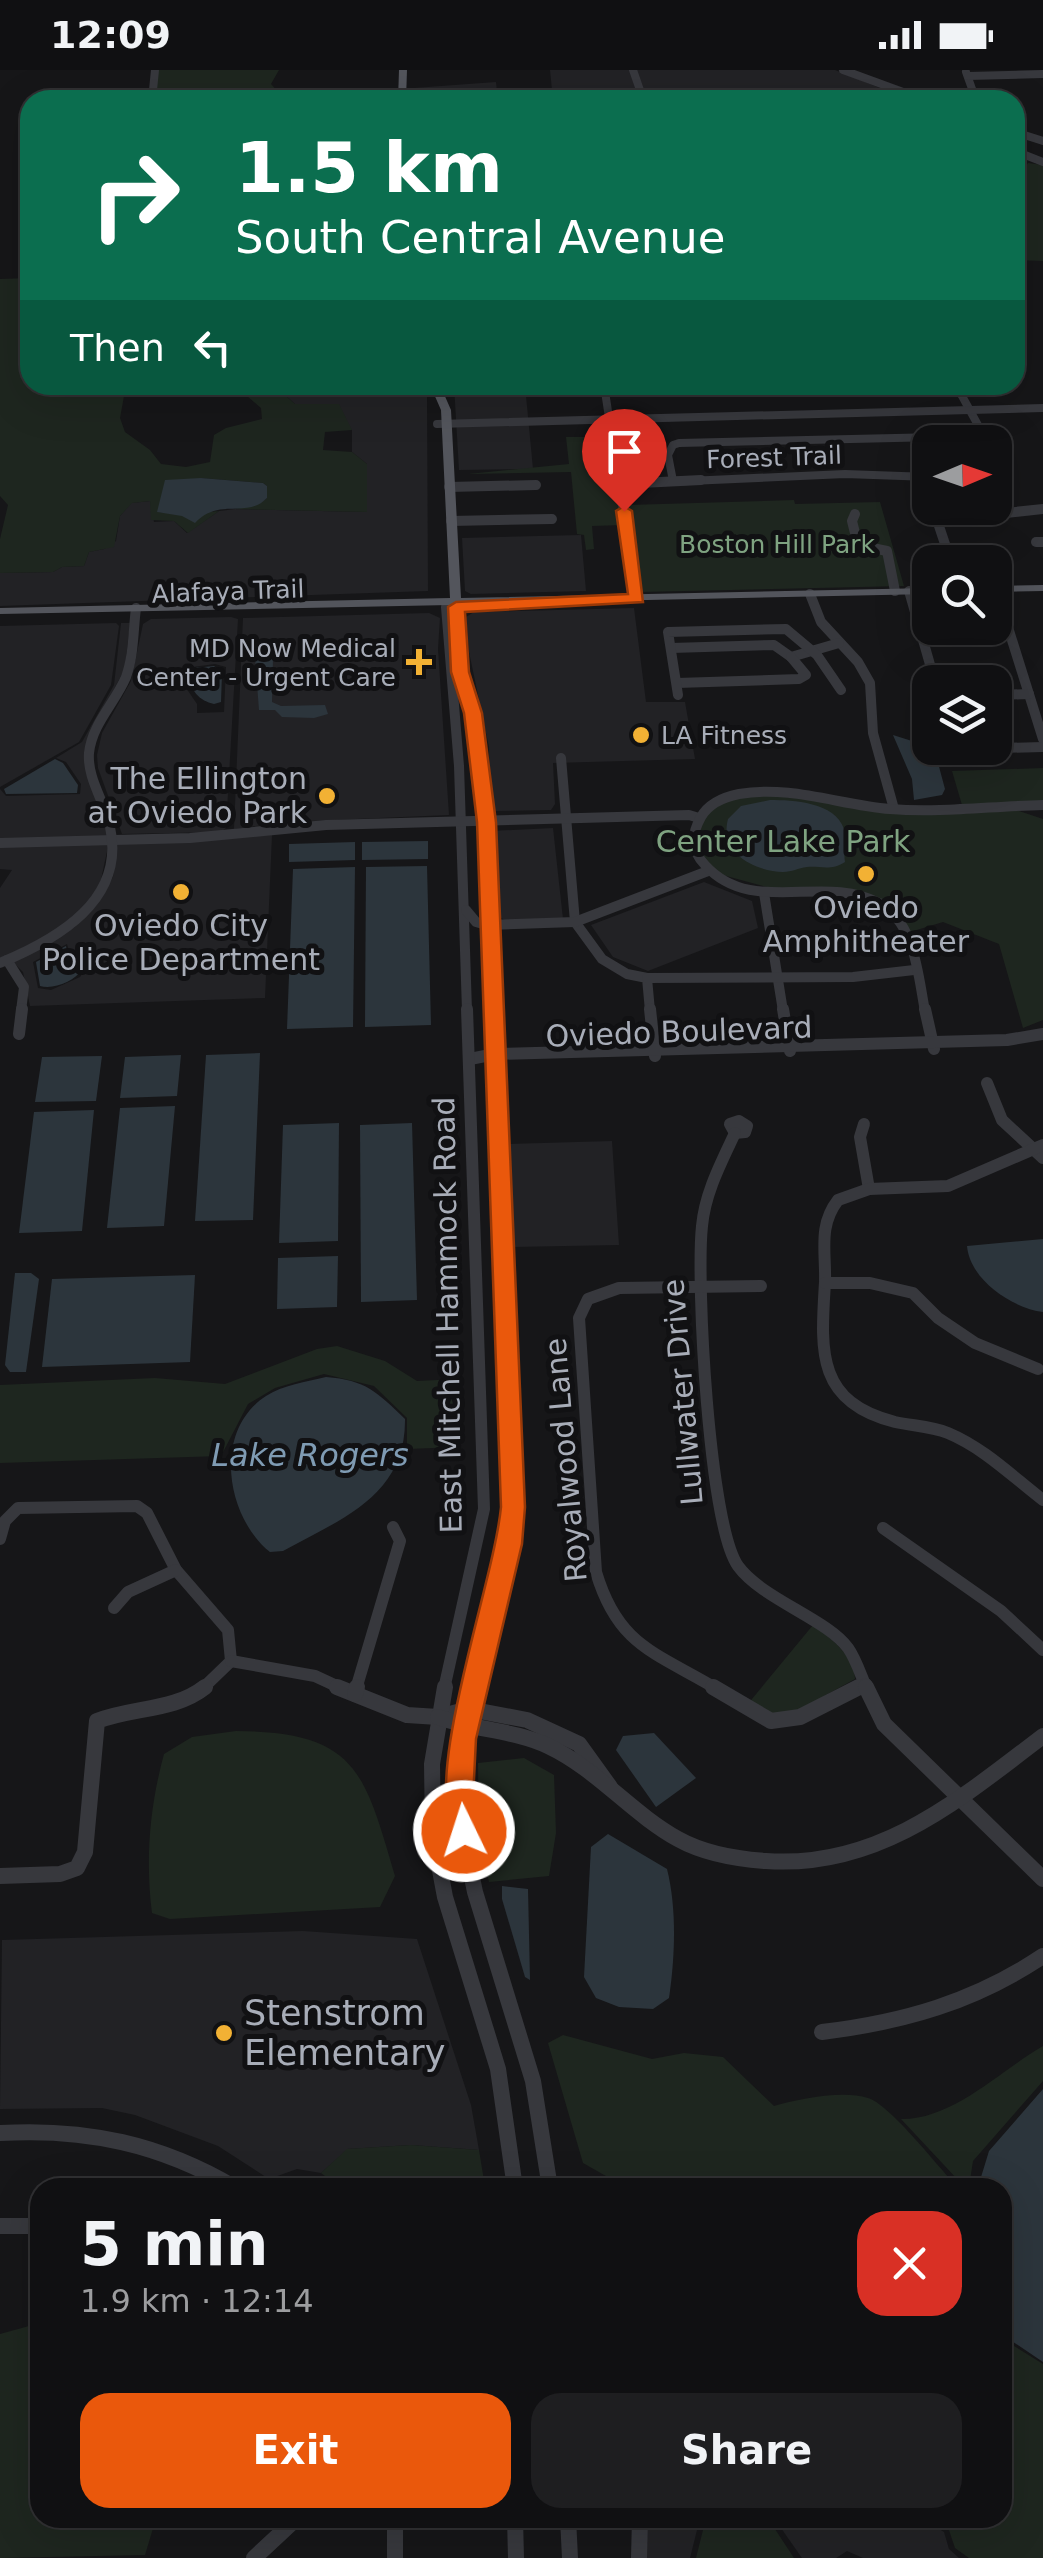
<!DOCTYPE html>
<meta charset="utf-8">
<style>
body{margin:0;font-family:"DejaVu Sans",sans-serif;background:#1e1e20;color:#f1f3f6;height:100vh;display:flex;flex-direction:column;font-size:38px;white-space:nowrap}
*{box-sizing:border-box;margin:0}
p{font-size:32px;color:#9c9d9f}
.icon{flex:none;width:55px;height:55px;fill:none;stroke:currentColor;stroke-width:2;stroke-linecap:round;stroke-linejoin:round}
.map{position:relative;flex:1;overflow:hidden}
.sheet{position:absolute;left:30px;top:2108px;width:982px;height:350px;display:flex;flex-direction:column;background:#101012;border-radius:30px;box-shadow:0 10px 40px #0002,0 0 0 2px #303032}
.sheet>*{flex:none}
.guide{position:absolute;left:20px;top:20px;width:1005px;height:305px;border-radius:30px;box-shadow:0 10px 40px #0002,0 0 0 2px #303032;background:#0b6e4f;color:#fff;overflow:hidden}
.needle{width:65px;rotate:88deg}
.controls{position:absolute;left:912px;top:355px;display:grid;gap:20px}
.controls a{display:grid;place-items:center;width:100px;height:100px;border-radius:20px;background:#101012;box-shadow:0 10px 40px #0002,0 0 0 2px #303032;font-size:50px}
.pin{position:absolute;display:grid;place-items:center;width:85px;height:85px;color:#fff;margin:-102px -42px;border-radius:50% 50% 50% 0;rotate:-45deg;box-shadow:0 0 10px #0007}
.pin .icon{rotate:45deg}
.me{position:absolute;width:110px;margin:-55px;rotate:356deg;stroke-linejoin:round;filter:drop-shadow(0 0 8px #0008)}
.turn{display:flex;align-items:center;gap:35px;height:210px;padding:0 50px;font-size:45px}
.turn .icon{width:130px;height:130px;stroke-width:2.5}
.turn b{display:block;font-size:70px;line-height:85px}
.then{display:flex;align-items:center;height:95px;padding:0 50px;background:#0003;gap:20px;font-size:38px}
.round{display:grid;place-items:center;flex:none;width:105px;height:105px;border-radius:30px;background:#1e1e20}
.summary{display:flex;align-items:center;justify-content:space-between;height:170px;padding:0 50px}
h1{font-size:60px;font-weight:800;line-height:75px}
.primary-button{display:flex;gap:20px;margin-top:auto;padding:20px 50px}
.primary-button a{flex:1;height:115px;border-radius:30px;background:#ea580c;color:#fff;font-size:40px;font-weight:800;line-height:115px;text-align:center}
.primary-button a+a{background:#1e1e20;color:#f1f3f6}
.status{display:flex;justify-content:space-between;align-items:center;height:70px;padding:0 50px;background:#101012;direction:ltr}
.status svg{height:28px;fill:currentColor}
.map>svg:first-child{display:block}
</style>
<div class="status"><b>12:09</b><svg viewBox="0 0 49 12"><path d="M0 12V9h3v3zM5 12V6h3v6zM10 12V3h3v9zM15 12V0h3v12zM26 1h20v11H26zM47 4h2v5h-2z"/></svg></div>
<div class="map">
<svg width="1043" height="2488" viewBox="0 0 1043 2488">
<rect width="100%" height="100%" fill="#161618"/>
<g fill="#222225" fill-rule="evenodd">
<polygon points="550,0 631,0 638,21 616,30 553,30"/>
<polygon points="636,0 835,0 910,30 776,30 768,22 750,18 752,30 628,30 642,26"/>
<polygon points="496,12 497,22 524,22 525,30 415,30 414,18"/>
<polygon points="274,315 422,315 427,327 428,521 0,536 0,503 53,502 62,497 84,496 89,482 104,479 116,471 120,446 131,433 150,431 154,452 174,451 187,463 219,441 235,439 366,442 367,394 352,382 352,360 295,334"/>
<polygon points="454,315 525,315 533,399 459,400"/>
<polygon points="581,465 586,521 471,524 465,521 462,468"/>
<polygon points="634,538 646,632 685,632 695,689 553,693 555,734 551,740 490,741 489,677 469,582 466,547 474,542"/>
<polygon points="429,543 440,548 438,579 449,745 287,752 234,759 243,548"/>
<path d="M231,547L238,549L226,758L220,762L122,764L98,698L97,685L102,663L131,611L143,554L151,549ZM215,594L226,597L224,642L197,643V634L184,615L185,598Z"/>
<polygon points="116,553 119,556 111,615 79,672 0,717 0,556"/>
<polygon points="121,553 130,553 125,598 88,671 108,768 0,771 0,719 6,726 80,724 81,714 66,692 56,688 82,672 114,615"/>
<polygon points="553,758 563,849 506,851 495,844 490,761"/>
<path d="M272,765L265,928L30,936L23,902L12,891L75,857L95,837L113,807L117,772ZM67,874L71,888L85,900L80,907L51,920L38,918L33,892Z"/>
<polygon points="109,772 99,819 69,855 0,889 0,818 12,800 0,799 0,776"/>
<polygon points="704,812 752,831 758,858 648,901 613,887 591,855"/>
<polygon points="612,1071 619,1175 512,1177 507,1074"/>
<polygon points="303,1861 417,1869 471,2035 479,2080 411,2075 348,2079 321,2103 297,2099 269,2109 218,2076 135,2045 102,2038 0,2039 2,1870"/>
<polygon points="647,2448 700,2448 690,2488 646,2488"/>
<polygon points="774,2448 938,2448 936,2457 944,2462 949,2479 959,2488 863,2488 847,2481 836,2488 802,2488"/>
</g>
<g fill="#1e261f" fill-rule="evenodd">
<polygon points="158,0 279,0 271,14 279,23 187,25 176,30 154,30"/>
<polygon points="1028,93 1043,95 1043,191 1015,190 1015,105 1021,104"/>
<path d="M30,208V315H126L120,348L125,362L150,380L161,394L186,397L210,392L214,365L226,358L262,349L261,338L240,320L239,315H274L295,334H339L352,360L325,362L323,380L352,382L367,394V442L235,439L219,441L188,463L174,451L151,450L150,431L132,433L120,446L114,477L89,482L84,496L62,497L53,502L0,503V469L8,435L0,426V209ZM201,408L263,413L267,416V428C254,442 178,445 158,442Z"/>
<polygon points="566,367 609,367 623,455 592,456 594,479 586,480 584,465 577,464 571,402 468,404 569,394"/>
<polygon points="794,430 795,434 880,432 904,516 640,522 628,435"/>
<polygon points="1043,698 1043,733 962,735 952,701"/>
<polygon points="752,724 807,728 878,742 1016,740 1043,749 1043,950 1023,958 999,874 943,852 910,862 874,829 781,821 719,804 703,788 696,770 699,756 708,743 726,731"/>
<polygon points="337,1276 385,1291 417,1311 457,1309 459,1377 407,1379 407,1348 374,1316 324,1304 275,1318 248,1334 221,1386 0,1393 0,1315 155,1308 225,1314 317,1279"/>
<path d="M813,1555C830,1567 855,1587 855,1609L824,1626L810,1643L770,1646L747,1635Z"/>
<path d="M236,1661C356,1662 364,1700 395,1806L380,1837L170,1849L152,1843C145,1789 150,1735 164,1684L192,1667Z"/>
<polygon points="524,1688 554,1705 556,1763 549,1806 489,1812 479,1772 478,1693"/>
<path d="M563,1965L652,1989L684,1983L723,1987L774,2036C799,2029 842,2020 868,2028C889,2034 936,2094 953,2112L952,2117H618L613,2110L583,2093L548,1973Z"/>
<path d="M1043,1976V2011L973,2091L969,2117H958V2110L901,2049C953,2050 1001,2000 1043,1976Z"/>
<polygon points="411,2075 479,2080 485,2117 340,2117 321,2103 347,2079"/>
<polygon points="29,2256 40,2257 40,2448 161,2448 154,2455 145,2485 0,2488 0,2264"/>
<polygon points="1006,2271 1043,2294 1043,2488 969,2488 955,2478 945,2448 1002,2448 1002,2274"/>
<polygon points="706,2448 769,2450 794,2488 696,2488"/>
</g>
<g fill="#2c353c">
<path d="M201,408L263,413L267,416V428C247,449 219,427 195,453L182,446L157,442L165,410Z"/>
<polygon points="255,588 273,588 272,632 281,636 325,635 328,644 314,648 282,647 275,640 259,640"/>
<path d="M214,596L222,603L221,632L214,634C199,631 190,620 189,605L194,598Z"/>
<polygon points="893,665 934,678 945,719 942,725 914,730 912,709"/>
<polygon points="55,689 63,693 78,715 77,723 6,724 4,719"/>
<path d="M770,730C793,730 835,732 844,759C847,769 843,781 845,792C831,801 822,796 807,797C798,798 792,802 783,802C754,801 719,783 728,749L741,736Z"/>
<polygon points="428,771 428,789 362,790 362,772"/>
<polygon points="355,772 355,790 289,792 289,774"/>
<polygon points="427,796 431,955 365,957 366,797"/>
<polygon points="355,797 353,957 287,959 293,799"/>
<path d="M66,876L68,889L82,900C74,911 54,920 40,916L36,892Z"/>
<polygon points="260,983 253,1150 195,1151 206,985"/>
<polygon points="181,985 177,1026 120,1028 125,987"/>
<polygon points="102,986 96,1031 35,1032 42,987"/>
<polygon points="175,1036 164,1156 107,1158 120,1038"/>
<polygon points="94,1040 82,1161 19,1163 34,1042"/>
<polygon points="339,1053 338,1171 279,1173 283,1055"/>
<polygon points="412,1053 417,1230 361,1232 360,1055"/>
<path d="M1043,1169V1242C1012,1238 970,1210 967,1176Z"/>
<polygon points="338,1186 337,1237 277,1239 278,1188"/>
<polygon points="15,1203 31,1203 39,1209 26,1302 10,1302 5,1295"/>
<polygon points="195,1205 190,1292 42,1297 52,1209"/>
<path d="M326,1307C366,1310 377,1322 405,1349C406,1426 341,1449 283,1481L270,1482C226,1447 212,1361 266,1326C283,1315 306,1312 326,1307Z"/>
<polygon points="654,1663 696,1708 656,1737 616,1680 623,1666"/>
<path d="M608,1764L667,1799C677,1839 675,1887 669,1928L653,1939L619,1937L596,1928L584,1907L591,1777Z"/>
<polygon points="502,1816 528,1819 530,1910 525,1907 502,1829"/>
<polygon points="1043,2019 1043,2292 1003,2265 1002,2118 978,2117 989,2081"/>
</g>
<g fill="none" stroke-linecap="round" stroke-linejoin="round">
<g stroke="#37383d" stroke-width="8">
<polyline points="843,0 925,30"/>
<polyline points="966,2 976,30"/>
<polyline points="968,6 1043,4"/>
<polyline points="152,30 155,0"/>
<polyline points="621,30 641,23 633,0"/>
<polyline points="1015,62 1043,71"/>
<polyline points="1015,81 1043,92"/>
<polyline points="604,315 619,413"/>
<polyline points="956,315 984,366 994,372"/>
<polyline points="437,354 1043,338"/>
<polyline points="995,374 1006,399 995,405"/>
<polyline points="673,411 668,385 673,375 679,373 984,366"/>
<polyline points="644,413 845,404 930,407"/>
</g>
<g stroke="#37383d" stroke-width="10">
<polyline points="619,410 637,528"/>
<polyline points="620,414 701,410"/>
<polyline points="449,417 536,415"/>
<polyline points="934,441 951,492"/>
<polyline points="855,444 852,451 858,475 887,481 895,521"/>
<polyline points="996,444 1043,439"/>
<polyline points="451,451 552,449"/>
<polyline points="1036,472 1043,472"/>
<polyline points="996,519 1043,669"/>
<polyline points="909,521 935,612"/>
<polyline points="810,524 821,552 858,592 870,613 873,663 894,739"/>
<polyline points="446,537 459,696 467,941"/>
<path d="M456,537C460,610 479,676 486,749C491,813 491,877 493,941"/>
<polyline points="671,578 774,575 791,587 839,573"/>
<polyline points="677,613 799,609 806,605 791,587"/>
<polyline points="678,625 668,562 786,559 817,585 841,620"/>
<polyline points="995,625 1029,624"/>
<polyline points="962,679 1043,677"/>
<polyline points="561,688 575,852 602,889 627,904 647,908 650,941"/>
<polyline points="0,773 190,768 326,755 689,745 699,748"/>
<polyline points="764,823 783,941"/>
<polyline points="466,840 476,852 486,855 575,852 708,801"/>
<polyline points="7,890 24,917 21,941"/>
<path d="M0,893C58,869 126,830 110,757C105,732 87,709 89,683C92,654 115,633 126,607C134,585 133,561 136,538"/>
<polyline points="647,908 853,907 914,900"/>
<path d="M925,941C918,905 915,852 879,833C823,803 752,847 705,795C690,779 691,765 701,747C709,733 724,727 739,724C790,715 840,735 890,739C941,743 992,736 1043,735"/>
</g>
<g stroke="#37383d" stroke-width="12">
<polyline points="650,939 655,986"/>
<polyline points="783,939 790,981"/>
<polyline points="925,939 934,979"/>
<polyline points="19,964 22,939"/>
<polyline points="470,989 495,984 1007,970 1043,964"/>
<polyline points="987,1013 1002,1050 1043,1088"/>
<polygon points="739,1051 747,1056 745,1062 735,1063 730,1054"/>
<polyline points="864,1054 860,1067 869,1119"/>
<path d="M735,1063C721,1093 705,1123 702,1156C696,1212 709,1455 738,1496C762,1529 827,1549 848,1578C856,1589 861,1606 867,1619"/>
<path d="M1043,1075L948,1116L869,1119L838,1130C818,1156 826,1181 825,1212C821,1279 815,1332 895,1352C913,1356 931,1356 948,1363C984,1378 1013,1407 1043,1430"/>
<polyline points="825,1213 870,1213 913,1223 938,1248 975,1273 1038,1299"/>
<polyline points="883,1458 1001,1541 1043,1580"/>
<polyline points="0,1469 5,1451 18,1438 137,1436 147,1443 176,1500 228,1560 231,1591 202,1619"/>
<polyline points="114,1538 128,1522 176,1500"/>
<polyline points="231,1591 315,1606 343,1619"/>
<polyline points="356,1619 400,1471 393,1457"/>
<polyline points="444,1619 484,1439 467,939"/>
<polyline points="473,1619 500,1510 513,1437 493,939"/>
<path d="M717,1619C655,1582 618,1576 596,1502L579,1248L588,1229L619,1218L761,1216"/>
<polyline points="852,1619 866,1614"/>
</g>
<g stroke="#37383d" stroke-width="16">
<polyline points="337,1617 407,1645 438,1647 469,1639 527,1650 579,1674 610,1717"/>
<polyline points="445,1617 432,1694 433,1763 445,1827 498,1999 515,2118"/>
<polyline points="473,1617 461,1690 462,1759 475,1822 533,2011 550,2118"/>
<polyline points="713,1617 771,1651 800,1647 859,1617"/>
<polyline points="866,1617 884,1654 1043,1809"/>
<polyline points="355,1624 357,1617"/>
<path d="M438,1647C474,1660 514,1660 548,1676C597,1699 631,1743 678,1769C705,1784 736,1789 766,1791C878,1799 959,1730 1043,1666"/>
<path d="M0,1806L60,1804L77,1798L85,1782L97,1651C133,1637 175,1641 205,1617"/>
<path d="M822,1962C904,1952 974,1932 1043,1886"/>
<path d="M0,2063C86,2058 161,2074 235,2118"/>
<polyline points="0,2156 40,2156"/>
<polyline points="395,2448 395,2488"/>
<polyline points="515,2448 516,2488"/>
<polyline points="568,2448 570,2488"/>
<polyline points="254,2488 297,2448"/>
<polyline points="639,2488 640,2448"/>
</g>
<g fill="#53555c" fill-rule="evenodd">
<polygon points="399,0 407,0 406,30 398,30"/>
<polygon points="430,315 440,315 451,340 461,528 930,518 930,524 461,534 460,539 452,539 450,535 0,544 0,538 450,528 441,340"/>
<polygon points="1043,515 1043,521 995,522 995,516"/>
</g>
</g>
<path fill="#ea580c" stroke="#983908" stroke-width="2.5" d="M624,436L632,441L643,532L465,542L469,602L482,643L496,752L525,1437L522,1474L476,1669L473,1729L478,1761L474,1770L464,1773L454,1770C422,1702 493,1518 501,1437L477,752L464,643L451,602L448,537L456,532L628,524L616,441Z"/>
<g fill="#f2b134" stroke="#111113" stroke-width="4">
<path d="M414 577h10v10h10v10h-10v10h-10v-10h-10v-10h10z"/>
<circle cx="641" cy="665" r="10"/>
<circle cx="327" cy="726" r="10"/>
<circle cx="866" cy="804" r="10"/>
<circle cx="181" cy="822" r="10"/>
<circle cx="224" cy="1963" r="10"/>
</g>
<g text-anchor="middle" stroke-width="10" stroke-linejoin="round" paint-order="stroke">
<g font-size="25" fill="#a8adb8" stroke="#111113">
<text transform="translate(774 387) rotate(-2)" y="9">Forest Trail</text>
<text transform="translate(228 521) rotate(-2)" y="9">Alafaya Trail</text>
</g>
<g font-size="25" fill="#7fa381" stroke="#111113">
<text x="777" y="483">Boston Hill Park</text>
</g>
<g font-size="25" fill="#a8adb8" stroke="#111113" text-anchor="end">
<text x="396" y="587">MD Now Medical<tspan x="396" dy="29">Center - Urgent Care</tspan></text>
<text x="661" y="674" text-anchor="start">LA Fitness</text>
</g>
<g font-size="30" fill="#a8adb8" stroke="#111113">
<text x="307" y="719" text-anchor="end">The Ellington<tspan x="307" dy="34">at Oviedo Park</tspan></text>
<text x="866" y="848">Oviedo<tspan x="866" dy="34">Amphitheater</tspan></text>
<text x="181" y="866">Oviedo City<tspan x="181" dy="34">Police Department</tspan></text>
</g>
<g font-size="30" fill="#7fa381" stroke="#111113">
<text x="783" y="782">Center Lake Park</text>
</g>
<g font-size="30" fill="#a8adb8" stroke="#111113">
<text transform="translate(679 962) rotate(-2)" y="10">Oviedo Boulevard</text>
<text transform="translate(448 1245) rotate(-91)" y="10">East Mitchell Hammock Road</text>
<text transform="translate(683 1322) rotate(-95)" y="10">Lullwater Drive</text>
<text transform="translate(566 1390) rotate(-95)" y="10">Royalwood Lane</text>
</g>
<g font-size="32" font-style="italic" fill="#7f9bb3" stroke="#111113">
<text x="310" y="1396">Lake Rogers</text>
</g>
<g font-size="35" fill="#a8adb8" stroke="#111113" text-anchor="start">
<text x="244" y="1955">Stenstrom<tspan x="244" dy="40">Elementary</tspan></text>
</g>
</g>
</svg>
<div class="controls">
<a><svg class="needle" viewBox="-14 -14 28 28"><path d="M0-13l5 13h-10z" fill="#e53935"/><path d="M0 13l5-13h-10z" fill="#9c9d9f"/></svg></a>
<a><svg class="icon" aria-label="search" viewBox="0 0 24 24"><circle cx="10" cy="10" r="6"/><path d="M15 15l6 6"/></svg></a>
<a><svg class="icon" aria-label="layers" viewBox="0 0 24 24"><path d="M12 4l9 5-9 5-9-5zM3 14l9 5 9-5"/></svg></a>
</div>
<div class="pin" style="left:624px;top:441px;background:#d93025"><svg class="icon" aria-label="arrive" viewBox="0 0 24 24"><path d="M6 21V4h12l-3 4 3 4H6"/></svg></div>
<svg class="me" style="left:464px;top:1761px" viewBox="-20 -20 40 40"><circle r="17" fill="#ea580c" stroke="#fff" stroke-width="3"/><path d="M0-11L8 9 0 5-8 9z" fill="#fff"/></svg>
<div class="guide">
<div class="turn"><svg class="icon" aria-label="right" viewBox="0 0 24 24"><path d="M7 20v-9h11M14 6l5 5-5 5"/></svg><div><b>1.5 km</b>South Central Avenue</div></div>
<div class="then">Then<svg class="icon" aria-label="left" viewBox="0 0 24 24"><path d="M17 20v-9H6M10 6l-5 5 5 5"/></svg></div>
</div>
<section class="sheet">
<div class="summary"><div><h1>5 min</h1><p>1.9 km · 12:14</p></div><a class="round" style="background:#d93025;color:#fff"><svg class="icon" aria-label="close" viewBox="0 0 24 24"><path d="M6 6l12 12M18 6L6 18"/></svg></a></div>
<div class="primary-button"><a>Exit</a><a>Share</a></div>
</section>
</div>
